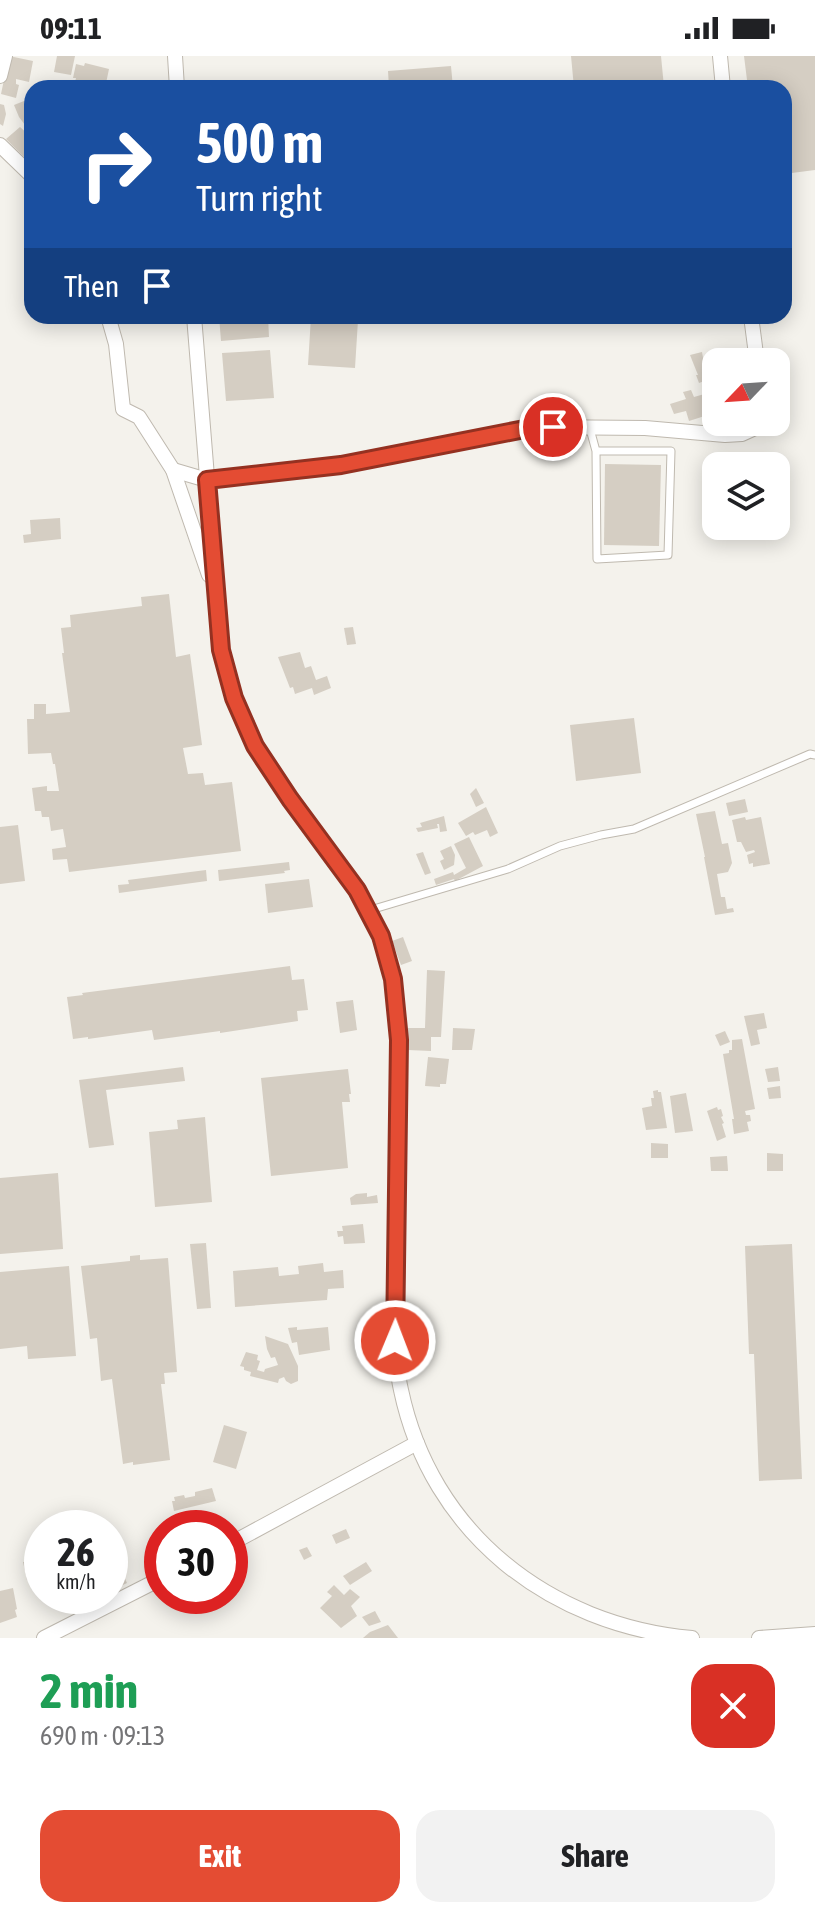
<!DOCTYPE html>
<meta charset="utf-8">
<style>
body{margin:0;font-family:"Asap Condensed",sans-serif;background:#f2f2f2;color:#202124;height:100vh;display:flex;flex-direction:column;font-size:30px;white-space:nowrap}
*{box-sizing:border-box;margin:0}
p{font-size:26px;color:#757577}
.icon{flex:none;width:44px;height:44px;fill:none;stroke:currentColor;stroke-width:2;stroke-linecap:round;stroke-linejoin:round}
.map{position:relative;height:1582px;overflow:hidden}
.details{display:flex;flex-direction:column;background:#fff;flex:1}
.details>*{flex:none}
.top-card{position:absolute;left:24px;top:24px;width:768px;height:244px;border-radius:24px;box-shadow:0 4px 20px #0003;background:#1a4fa0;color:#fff;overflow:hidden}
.needle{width:52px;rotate:245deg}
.tools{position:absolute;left:702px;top:292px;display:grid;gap:16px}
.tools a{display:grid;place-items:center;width:88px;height:88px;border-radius:16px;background:#fff;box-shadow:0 4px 20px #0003;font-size:40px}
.speed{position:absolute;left:24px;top:1454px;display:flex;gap:16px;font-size:40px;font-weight:700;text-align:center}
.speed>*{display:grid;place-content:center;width:104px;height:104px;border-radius:50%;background:#fff;box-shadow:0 4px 20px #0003;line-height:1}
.speed small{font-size:20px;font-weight:400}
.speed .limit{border:12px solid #d22;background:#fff;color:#111}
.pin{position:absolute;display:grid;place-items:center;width:68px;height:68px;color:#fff;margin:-34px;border:4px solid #fff;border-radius:50%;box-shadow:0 2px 8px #0007}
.me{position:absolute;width:88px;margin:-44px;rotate:1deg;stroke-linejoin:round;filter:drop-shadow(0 0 6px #0008)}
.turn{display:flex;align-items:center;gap:28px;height:168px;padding:0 40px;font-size:36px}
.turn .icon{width:104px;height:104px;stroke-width:2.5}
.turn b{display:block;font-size:56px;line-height:68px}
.then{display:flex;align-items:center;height:76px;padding:0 40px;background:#0003;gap:16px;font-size:30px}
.round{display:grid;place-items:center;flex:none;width:84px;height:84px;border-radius:24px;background:#f2f2f2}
.summary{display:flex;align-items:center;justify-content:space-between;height:136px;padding:0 40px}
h1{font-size:48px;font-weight:700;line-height:60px;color:#1e9e55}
.action{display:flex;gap:16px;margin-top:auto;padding:16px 40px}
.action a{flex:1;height:92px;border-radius:24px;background:#e44c33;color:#fff;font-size:32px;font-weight:700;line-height:92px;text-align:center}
.action a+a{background:#f2f2f2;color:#202124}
.status{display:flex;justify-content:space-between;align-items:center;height:56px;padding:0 40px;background:#fff;direction:ltr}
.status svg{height:22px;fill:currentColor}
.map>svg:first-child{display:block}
</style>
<div class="status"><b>09:11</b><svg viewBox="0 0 49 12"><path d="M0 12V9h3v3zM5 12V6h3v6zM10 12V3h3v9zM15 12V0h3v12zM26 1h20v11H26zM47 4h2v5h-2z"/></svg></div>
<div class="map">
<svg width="815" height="1582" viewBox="0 0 815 1582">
<rect width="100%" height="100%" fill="#f4f2ec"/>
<g fill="#d5cec3">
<polygon points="9,0 33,5 29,26 16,23 16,28 19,29 16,42 1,38"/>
<polygon points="57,0 75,0 71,19 54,16"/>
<polygon points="571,0 661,0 664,31 574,32"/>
<polygon points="744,0 815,0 815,114 784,118 784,32 748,32"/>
<polygon points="85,7 109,13 105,32 74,30 76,22 73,22 76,8 84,10"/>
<polygon points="451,10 453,32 389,32 388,15"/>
<polygon points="29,43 32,53 32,69 25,69 19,61 14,49"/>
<polygon points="0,48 4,49 6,58 3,70 0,68"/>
<polygon points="20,71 29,79 27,81 32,87 32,109 6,83"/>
<polygon points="219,260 268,260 269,281 221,285"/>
<polygon points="311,261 358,264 355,312 308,309"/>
<polygon points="270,294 274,342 226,345 222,297"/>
<polygon points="702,296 707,324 699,327 696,319 698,319 690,299"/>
<polygon points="691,334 694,341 708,337 714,357 689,365 686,355 674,358 670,348 686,343 683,336"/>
<polygon points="605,408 661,409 659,490 604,489"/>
<polygon points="60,462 61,483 24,487 23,479 31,478 30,464"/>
<polygon points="169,538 176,601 190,598 202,689 183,692 188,718 203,717 205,729 232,726 241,795 69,816 67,803 53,804 52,793 66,791 63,773 51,775 49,761 42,761 41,755 35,755 32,732 47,730 47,735 59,735 55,708 53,708 51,697 28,698 27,663 34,663 34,648 46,648 46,658 70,656 62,597 64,597 61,572 71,571 70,559 142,550 141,541"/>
<polygon points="353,571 356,588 347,589 344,572"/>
<polygon points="300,596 305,612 311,610 316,624 327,620 331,632 314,639 312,632 295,638 293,631 290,632 278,601"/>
<polygon points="634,662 641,717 576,725 570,669"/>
<polygon points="476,732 484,747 476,751 470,738"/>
<polygon points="745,743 748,756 729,760 726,747"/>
<polygon points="486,751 498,777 490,781 487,774 475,779 473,776 466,780 458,767"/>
<polygon points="715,755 722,788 728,787 732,807 728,816 717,818 721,841 725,841 727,853 733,852 734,856 715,859 704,801 705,801 696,758"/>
<polygon points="444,760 447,775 440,776 439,768 437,768 438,772 418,776 416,772 422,771 420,767"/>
<polygon points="745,761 746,764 761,761 770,808 753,811 753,807 749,808 747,799 755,796 754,794 746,796 741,786 737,786 732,764"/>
<polygon points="18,769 25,825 0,828 0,771"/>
<polygon points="469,781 483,810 455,825 454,823 436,829 434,823 453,816 454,819 466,812 454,788"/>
<polygon points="451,790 455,799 454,809 444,814 440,805 444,803 440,795"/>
<polygon points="423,796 431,817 425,819 416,798"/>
<polygon points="289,806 290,814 284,815 285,817 219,825 218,814"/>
<polygon points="206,814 207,825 119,837 118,829 129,828 128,824"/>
<polygon points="309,823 313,851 268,857 265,828"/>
<polygon points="403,881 412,905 401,909 392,885"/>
<polygon points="290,910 292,924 304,923 308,954 297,955 298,965 220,977 220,975 154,984 152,974 88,983 88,981 73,983 67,941 83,939 82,937"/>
<polygon points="427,914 445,915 441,981 431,981 431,995 408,994 408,972 425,972"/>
<polygon points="353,944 357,974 340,977 336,946"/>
<polygon points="764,957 767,972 757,974 760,988 751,990 744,960"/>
<polygon points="453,972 475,973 472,994 452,994"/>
<polygon points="725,975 730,986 720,990 715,979"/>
<polygon points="742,983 755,1053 745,1055 746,1059 750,1059 751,1065 747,1066 749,1075 734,1078 732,1063 734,1063 723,998 729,997 729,994 732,994 732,984"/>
<polygon points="428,1001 449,1003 446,1028 440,1028 440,1031 425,1030"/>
<polygon points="183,1011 185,1025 106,1034 114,1089 89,1092 79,1024"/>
<polygon points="778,1011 780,1025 768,1026 765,1013"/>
<polygon points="348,1013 351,1038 349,1038 350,1046 342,1046 348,1112 271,1120 261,1022"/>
<polygon points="780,1030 781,1042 769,1043 767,1032"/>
<polygon points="658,1034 658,1036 661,1036 667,1072 646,1074 642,1052 652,1050 651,1042 654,1042 653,1035"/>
<polygon points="686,1037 693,1075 675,1077 670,1040"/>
<polygon points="717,1051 718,1054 721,1053 723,1060 721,1061 724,1067 722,1068 726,1081 717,1085 707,1055"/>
<polygon points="205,1061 212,1146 155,1151 149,1076 178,1073 177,1064"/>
<polygon points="651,1087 668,1088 668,1102 651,1102"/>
<polygon points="767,1097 783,1098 783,1115 767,1115"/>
<polygon points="727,1100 728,1115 711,1115 710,1101"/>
<polygon points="58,1117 63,1193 0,1198 0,1122"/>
<polygon points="367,1137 367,1141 377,1139 378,1147 351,1149 350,1142 356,1138"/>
<polygon points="363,1168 365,1187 344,1188 343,1180 338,1181 337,1175 343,1175 342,1170"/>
<polygon points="206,1187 211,1252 197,1253 190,1188"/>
<polygon points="792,1188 802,1423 759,1425 754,1298 749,1298 745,1190"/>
<polygon points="140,1199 140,1204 168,1202 177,1316 164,1317 165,1328 161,1328 170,1404 133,1409 133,1406 123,1408 112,1323 101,1325 97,1282 90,1283 81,1210 130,1205 130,1200"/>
<polygon points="323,1207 324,1216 343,1214 344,1232 328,1233 327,1244 235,1251 233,1215 278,1211 279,1220 299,1218 298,1210"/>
<polygon points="69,1210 76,1300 28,1303 27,1290 0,1293 0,1216"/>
<polygon points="297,1271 297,1274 328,1271 330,1294 299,1299 297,1286 292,1287 288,1272"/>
<polygon points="265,1280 288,1288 298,1310 298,1325 291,1328 286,1325 284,1321 279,1323 278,1327 250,1320 251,1316 244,1314 244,1311 240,1310 246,1296 258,1299 257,1304 260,1305 257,1314 264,1316 265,1313 278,1309 275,1301 271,1302 267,1293"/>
<polygon points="224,1369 247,1376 236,1413 213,1406"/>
<polygon points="212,1432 216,1445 174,1455 172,1445 175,1445 174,1441 184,1439 185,1442 195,1440 195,1436"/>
<polygon points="197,1466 197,1468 202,1468 203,1472 176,1472"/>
<polygon points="346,1473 350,1482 336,1488 332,1479"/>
<polygon points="307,1491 312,1500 304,1504 299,1494"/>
<polygon points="41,1496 42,1521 27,1524 23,1506 32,1505 31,1498"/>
<polygon points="117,1506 127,1527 110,1535 110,1509"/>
<polygon points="366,1506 372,1515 350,1529 343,1520"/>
<polygon points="334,1529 344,1539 350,1533 360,1541 351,1550 357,1560 341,1572 320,1552 332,1540 327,1536"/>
<polygon points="13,1532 17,1553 15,1554 17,1561 0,1567 0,1535"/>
<polygon points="375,1555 381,1566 369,1570 362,1561"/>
<polygon points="388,1569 398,1582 363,1582 370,1576"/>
</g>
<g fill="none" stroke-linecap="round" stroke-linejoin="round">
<defs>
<g id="lane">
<polyline points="590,373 596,395 597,503 668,499 671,395 596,395"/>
<polyline points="367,855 508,813 560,790 601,779 634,773 810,698 815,699"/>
</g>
<g id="street">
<polyline points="175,0 177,32"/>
<polyline points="720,0 723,32"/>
<polyline points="0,20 5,0"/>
<polyline points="0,89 32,120"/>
<polyline points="108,260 116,288 123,353 139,361 173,414 209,519"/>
<path d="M194,260L221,594C230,627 239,661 256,691C293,756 350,810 380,879C406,941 398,1013 398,1078C397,1147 396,1216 395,1285C397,1301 397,1318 401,1334C431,1477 549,1569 692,1582"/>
<polyline points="751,260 757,306"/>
<polyline points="173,414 207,424 310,414 372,404 535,371 645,372 725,379 742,378 753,373 757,366"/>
<polyline points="230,1488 417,1387"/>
<polyline points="44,1582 162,1522"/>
<polyline points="759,1582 815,1578"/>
</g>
</defs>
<use href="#lane" stroke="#bfb9af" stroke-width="9"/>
<use href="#street" stroke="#bfb9af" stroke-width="16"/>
<use href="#lane" stroke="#fff" stroke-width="7"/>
<use href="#street" stroke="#fff" stroke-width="14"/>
</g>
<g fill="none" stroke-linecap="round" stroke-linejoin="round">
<defs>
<polyline id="route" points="395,1285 399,984 393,923 381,880 357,834 290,743 255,690 234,642 221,594 207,424 341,409 535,371 553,371"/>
</defs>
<use href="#route" stroke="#943121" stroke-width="20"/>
<use href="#route" stroke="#e44c33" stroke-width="14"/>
</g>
</svg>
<div class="tools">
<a><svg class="needle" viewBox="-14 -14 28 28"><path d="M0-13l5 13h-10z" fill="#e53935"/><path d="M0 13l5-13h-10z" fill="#757577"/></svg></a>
<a><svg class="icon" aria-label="layers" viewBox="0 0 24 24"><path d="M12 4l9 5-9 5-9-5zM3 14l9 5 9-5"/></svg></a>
</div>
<div class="speed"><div>26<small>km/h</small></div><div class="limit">30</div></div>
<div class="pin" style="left:553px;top:371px;background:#d93025"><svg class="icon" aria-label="arrive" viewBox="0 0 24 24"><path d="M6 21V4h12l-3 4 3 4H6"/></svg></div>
<svg class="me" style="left:395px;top:1285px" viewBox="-20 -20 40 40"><circle r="17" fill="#e44c33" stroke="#fff" stroke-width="3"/><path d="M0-11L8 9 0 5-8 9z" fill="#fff"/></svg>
<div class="top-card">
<div class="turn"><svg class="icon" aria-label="right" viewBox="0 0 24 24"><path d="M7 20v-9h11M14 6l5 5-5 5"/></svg><div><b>500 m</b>Turn right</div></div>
<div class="then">Then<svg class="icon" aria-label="arrive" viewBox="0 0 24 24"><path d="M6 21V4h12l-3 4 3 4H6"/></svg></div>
</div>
</div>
<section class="details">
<div class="summary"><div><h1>2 min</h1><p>690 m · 09:13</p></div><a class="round" style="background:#d93025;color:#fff"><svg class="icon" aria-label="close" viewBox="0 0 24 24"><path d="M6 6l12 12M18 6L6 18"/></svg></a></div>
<div class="action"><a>Exit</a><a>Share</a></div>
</section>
